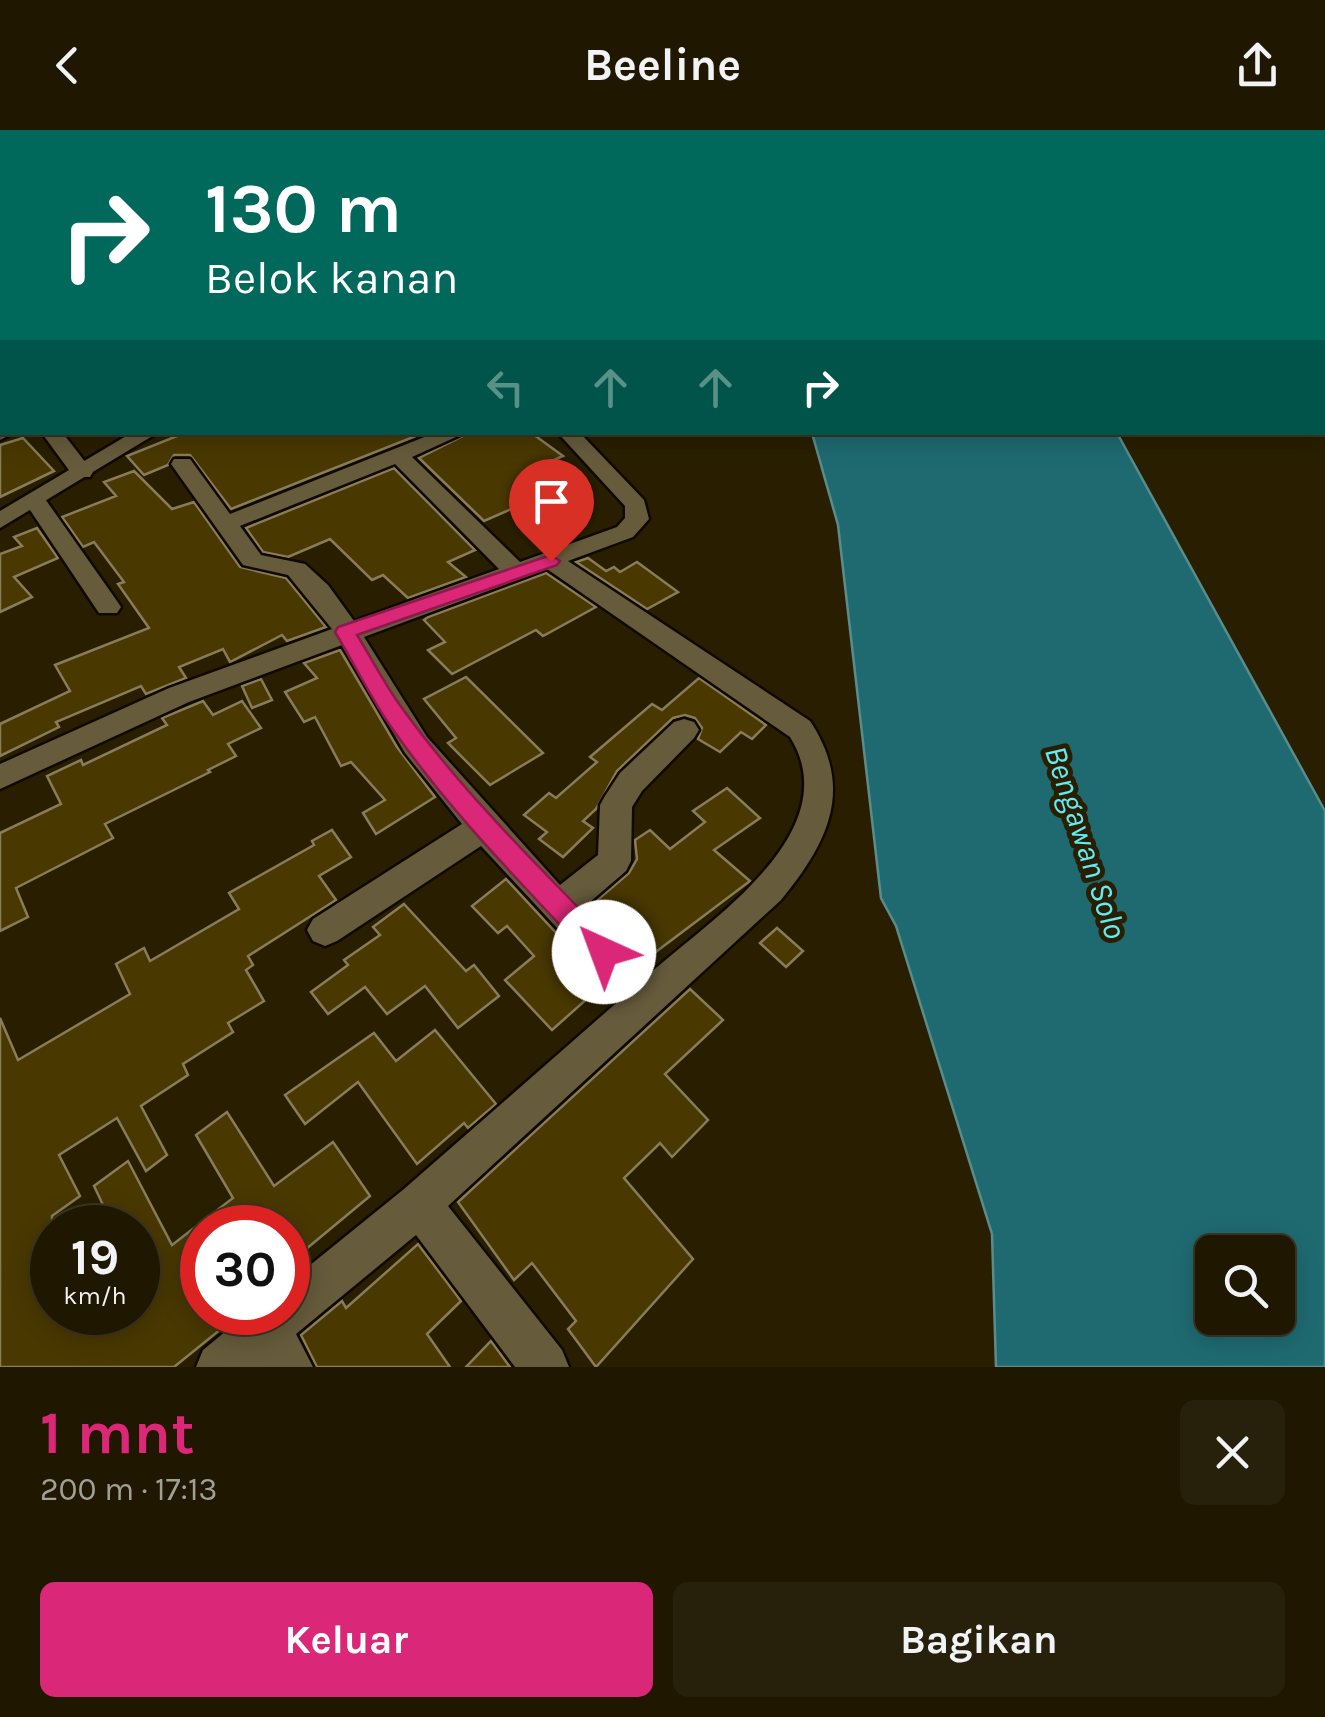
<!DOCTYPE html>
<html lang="id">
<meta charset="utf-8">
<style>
body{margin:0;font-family:Karla,sans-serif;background:#27200a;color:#f1f3f6;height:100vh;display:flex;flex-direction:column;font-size:38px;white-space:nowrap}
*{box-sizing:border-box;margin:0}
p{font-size:32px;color:#a19f99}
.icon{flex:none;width:55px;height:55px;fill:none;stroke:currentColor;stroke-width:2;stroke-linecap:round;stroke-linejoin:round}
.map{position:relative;height:1237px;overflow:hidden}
.side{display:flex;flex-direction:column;background:#1f1700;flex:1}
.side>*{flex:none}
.banner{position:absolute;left:0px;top:0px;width:1325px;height:305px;box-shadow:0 5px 25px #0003,0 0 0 2px #3c3622;background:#00695c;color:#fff;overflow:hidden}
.controls{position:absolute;left:1195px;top:1105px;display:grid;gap:20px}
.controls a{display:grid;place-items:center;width:100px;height:100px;border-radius:15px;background:#1f1700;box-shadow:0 5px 25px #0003,0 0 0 2px #3c3622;font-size:50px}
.speed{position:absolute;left:30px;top:1075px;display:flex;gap:20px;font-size:50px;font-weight:700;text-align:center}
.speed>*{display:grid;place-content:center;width:130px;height:130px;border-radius:50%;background:#1f1700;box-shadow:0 5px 25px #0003,0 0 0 2px #3c3622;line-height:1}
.speed small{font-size:25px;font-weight:400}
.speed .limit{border:15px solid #d22;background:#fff;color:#111}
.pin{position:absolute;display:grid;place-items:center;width:85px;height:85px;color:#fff;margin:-102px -42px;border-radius:50% 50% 50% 0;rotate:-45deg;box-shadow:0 0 10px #0007}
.pin .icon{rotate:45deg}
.me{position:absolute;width:110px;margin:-55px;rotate:317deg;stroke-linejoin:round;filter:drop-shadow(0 0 8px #0008)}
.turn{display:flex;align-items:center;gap:35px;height:210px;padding:0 40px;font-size:45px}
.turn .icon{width:130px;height:130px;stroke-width:2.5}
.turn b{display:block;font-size:70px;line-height:85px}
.lanes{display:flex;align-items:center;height:95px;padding:0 40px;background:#0003;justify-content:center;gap:50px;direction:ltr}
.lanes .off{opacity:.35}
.round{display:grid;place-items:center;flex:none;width:105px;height:105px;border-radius:15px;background:#27200a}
.head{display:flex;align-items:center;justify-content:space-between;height:170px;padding:0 40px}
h1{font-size:60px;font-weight:700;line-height:75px;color:#db2777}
.primary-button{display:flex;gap:20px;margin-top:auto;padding:20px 40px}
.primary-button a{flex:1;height:115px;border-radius:15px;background:#db2777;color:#fff;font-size:40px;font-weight:700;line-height:115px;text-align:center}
.primary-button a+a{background:#27200a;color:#f1f3f6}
header{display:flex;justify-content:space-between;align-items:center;height:130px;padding:0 40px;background:#1f1700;font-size:45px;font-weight:700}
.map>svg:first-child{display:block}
</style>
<header><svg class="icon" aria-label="back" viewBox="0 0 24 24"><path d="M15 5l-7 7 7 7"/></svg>Beeline<svg class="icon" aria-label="share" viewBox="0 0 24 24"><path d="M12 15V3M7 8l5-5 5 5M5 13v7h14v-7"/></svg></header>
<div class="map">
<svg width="1325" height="1237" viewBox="0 0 1325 1237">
<rect width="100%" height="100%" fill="#291f00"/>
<path fill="#1f6a71" stroke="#598c8b" stroke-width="2.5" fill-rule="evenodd" d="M812,303H1117L1325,681V1237H996L992,1104L896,796L881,768L838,395ZM1212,1122H1278V1188H1212Z"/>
<g fill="#493800" stroke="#887c5b" stroke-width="2.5">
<polygon points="187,302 426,302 231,379 190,325 174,325 168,335 144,345 127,326"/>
<polygon points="471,302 530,302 563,326 534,339 559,358 484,391 419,328"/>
<polygon points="23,308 54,341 0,367 0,315"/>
<polygon points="394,338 475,420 448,432 466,447 408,468 383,445 372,450 330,409 288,427 263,422 246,398"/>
<polygon points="134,341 172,379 194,372 240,437 286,448 326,497 287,511 282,505 230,532 223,519 179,537 186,548 146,564 141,556 56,592 59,597 0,626 0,594 70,561 55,535 149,498 118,454 124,452 94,412 83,417 62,387 116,366 104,352"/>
<polygon points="37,398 58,428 14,447 32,467 0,482 0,424 22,416 14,407"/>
<polygon points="588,428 606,441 614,437 620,442 637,432 678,462 647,479 576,432"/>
<polygon points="546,443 596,477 543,506 536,500 452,544 428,520 445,512 424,490 428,487"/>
<polygon points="340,520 397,617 435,667 376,704 363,683 385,670 351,632 341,636 315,587 304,592 285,562 317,548 304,533"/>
<polygon points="466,547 543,623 490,655 448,613 456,608 424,569"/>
<polygon points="699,548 766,595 752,609 741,602 720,622 698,609 702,598 695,588 685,585 673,588 617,641 596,679 583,691 593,698 563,727 539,709 547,702 524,685 549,663 556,668 597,632 590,627 652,574 662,580"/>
<polygon points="261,549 272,570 252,578 242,556"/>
<polygon points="203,571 213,585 242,571 261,598 228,614 236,626 208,640 210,642 105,694 113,708 16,758 28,787 0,801 0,703 61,674 47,646 81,630 83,635 167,595 162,588"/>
<polygon points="727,658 760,688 714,720 750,751 649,827 625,802 618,808 588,778 629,743 637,729 635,710 650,700 670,719 705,692 693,681"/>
<polygon points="332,700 351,727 319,746 336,770 248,826 253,835 246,840 264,871 228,893 233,902 183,934 188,945 141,976 167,1025 146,1041 117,988 59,1025 80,1066 52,1086 52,1182 138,1182 138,1098 114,1098 94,1056 128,1031 172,1115 233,1068 196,1005 227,982 274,1056 333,1012 370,1066 288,1134 288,1098 202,1098 202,1182 242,1182 174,1237 0,1237 0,888 18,930 130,864 116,834 144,818 150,831 239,779 229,763 314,715 312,711"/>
<polygon points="506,749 585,834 577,840 598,859 552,900 505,850 534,826 507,796 498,803 472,776"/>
<polygon points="404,774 466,841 474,835 499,866 458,898 425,856 387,884 365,857 328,884 311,862 348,835 344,830 380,805 373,797"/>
<polygon points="777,798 803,821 786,837 760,813"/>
<polygon points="690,859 723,890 665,944 708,990 672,1027 660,1013 624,1048 693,1129 596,1237 568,1199 576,1191 532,1133 514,1150 458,1072"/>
<polygon points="435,900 496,974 468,998 464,993 417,1034 358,952 305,994 285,965 374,903 396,931"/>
<polygon points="418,1114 461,1171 427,1204 450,1237 317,1237 301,1205 342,1171 346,1178"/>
<polygon points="491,1211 510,1237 466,1237"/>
</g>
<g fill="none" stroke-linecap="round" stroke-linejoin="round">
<defs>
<polyline id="lane" points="570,0 577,2"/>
<g id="street">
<polygon points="1108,0 1121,0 1122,2 1110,2"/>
<rect x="1190" y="0" width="12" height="2"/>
<rect x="1322" y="54" width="3" height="8"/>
<polygon points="1322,118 1325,119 1325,129 1322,128"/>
<rect x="1322" y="182" width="3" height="10"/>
<polygon points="2,296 2,302 15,302 0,310"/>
<polygon points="41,302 62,302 93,342 90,347 74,347"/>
<path d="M437,302H467L412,327L520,432L617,397L625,388V376L557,302H579L644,370L649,389L633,407L568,431L810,591C855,659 828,713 781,770L448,1076L562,1220L569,1237H515L416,1105L296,1204L313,1237H196L203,1220L249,1182H288V1153L404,1059L622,868L481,716L337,811L325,816L313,811L307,800L313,789L462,694L405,623L342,515L189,572L0,659V634L169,558L332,499L288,445L243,435L171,334L174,329H190L230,384ZM395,334L499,439L354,491L328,455L305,434L261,425L240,396ZM547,439L790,607C849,701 709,791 649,844L583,778L626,741L631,731L632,677L642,661L694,608L699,600L694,592L684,589L674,592L620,643L605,666L600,675L598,725L560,755L427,607L364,507Z"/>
<polygon points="35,364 43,366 117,471 121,477 117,483 99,483 24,371"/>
</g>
<polygon id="secondary" points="133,302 159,302 0,398 0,381"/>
</defs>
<use href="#lane" stroke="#100900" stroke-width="20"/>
<use href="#street" stroke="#100900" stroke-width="5"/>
<use href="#secondary" stroke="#100900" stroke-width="5"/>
<use href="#lane" stroke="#665b3b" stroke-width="15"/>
<use href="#street" fill="#665b3b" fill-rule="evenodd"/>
<use href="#secondary" fill="#665b3b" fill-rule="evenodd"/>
</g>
<path fill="#db2777" stroke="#8e194d" stroke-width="2.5" d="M551,425L560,431L557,435L357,505C372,529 385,555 402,578C464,664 540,738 614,814L618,822L614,831L604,835L594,831C521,753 445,677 385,588C367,560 352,530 335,502L338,497Z"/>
<g text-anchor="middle" stroke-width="10" stroke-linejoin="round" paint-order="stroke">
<g font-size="32" font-style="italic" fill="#60ebf7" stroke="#291f00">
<text transform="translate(1086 712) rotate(72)" y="11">Bengawan Solo</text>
</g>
</g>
</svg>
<div class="controls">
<a><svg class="icon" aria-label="search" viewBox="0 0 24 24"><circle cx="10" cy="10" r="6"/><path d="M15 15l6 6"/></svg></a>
</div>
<div class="speed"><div>19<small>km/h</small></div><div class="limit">30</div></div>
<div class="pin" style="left:551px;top:431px;background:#d93025"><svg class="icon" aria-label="arrive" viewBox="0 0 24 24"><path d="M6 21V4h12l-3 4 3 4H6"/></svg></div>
<svg class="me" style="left:604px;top:822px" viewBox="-20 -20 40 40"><circle r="19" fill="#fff"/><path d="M0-13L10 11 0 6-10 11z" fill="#db2777"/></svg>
<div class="banner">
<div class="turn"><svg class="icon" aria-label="right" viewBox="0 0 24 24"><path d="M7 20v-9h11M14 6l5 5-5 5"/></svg><div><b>130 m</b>Belok kanan</div></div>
<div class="lanes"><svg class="icon off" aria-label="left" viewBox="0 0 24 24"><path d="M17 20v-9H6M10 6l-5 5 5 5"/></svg><svg class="icon off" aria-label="ahead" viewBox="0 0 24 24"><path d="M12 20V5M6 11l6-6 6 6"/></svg><svg class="icon off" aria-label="ahead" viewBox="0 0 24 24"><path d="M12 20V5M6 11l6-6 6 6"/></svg><svg class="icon" aria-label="right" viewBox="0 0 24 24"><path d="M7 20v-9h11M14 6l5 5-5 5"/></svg></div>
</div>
</div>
<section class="side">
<div class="head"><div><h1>1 mnt</h1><p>200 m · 17:13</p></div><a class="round"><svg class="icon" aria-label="close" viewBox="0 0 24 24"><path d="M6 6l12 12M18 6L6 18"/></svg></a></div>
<div class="primary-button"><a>Keluar</a><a>Bagikan</a></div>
</section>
